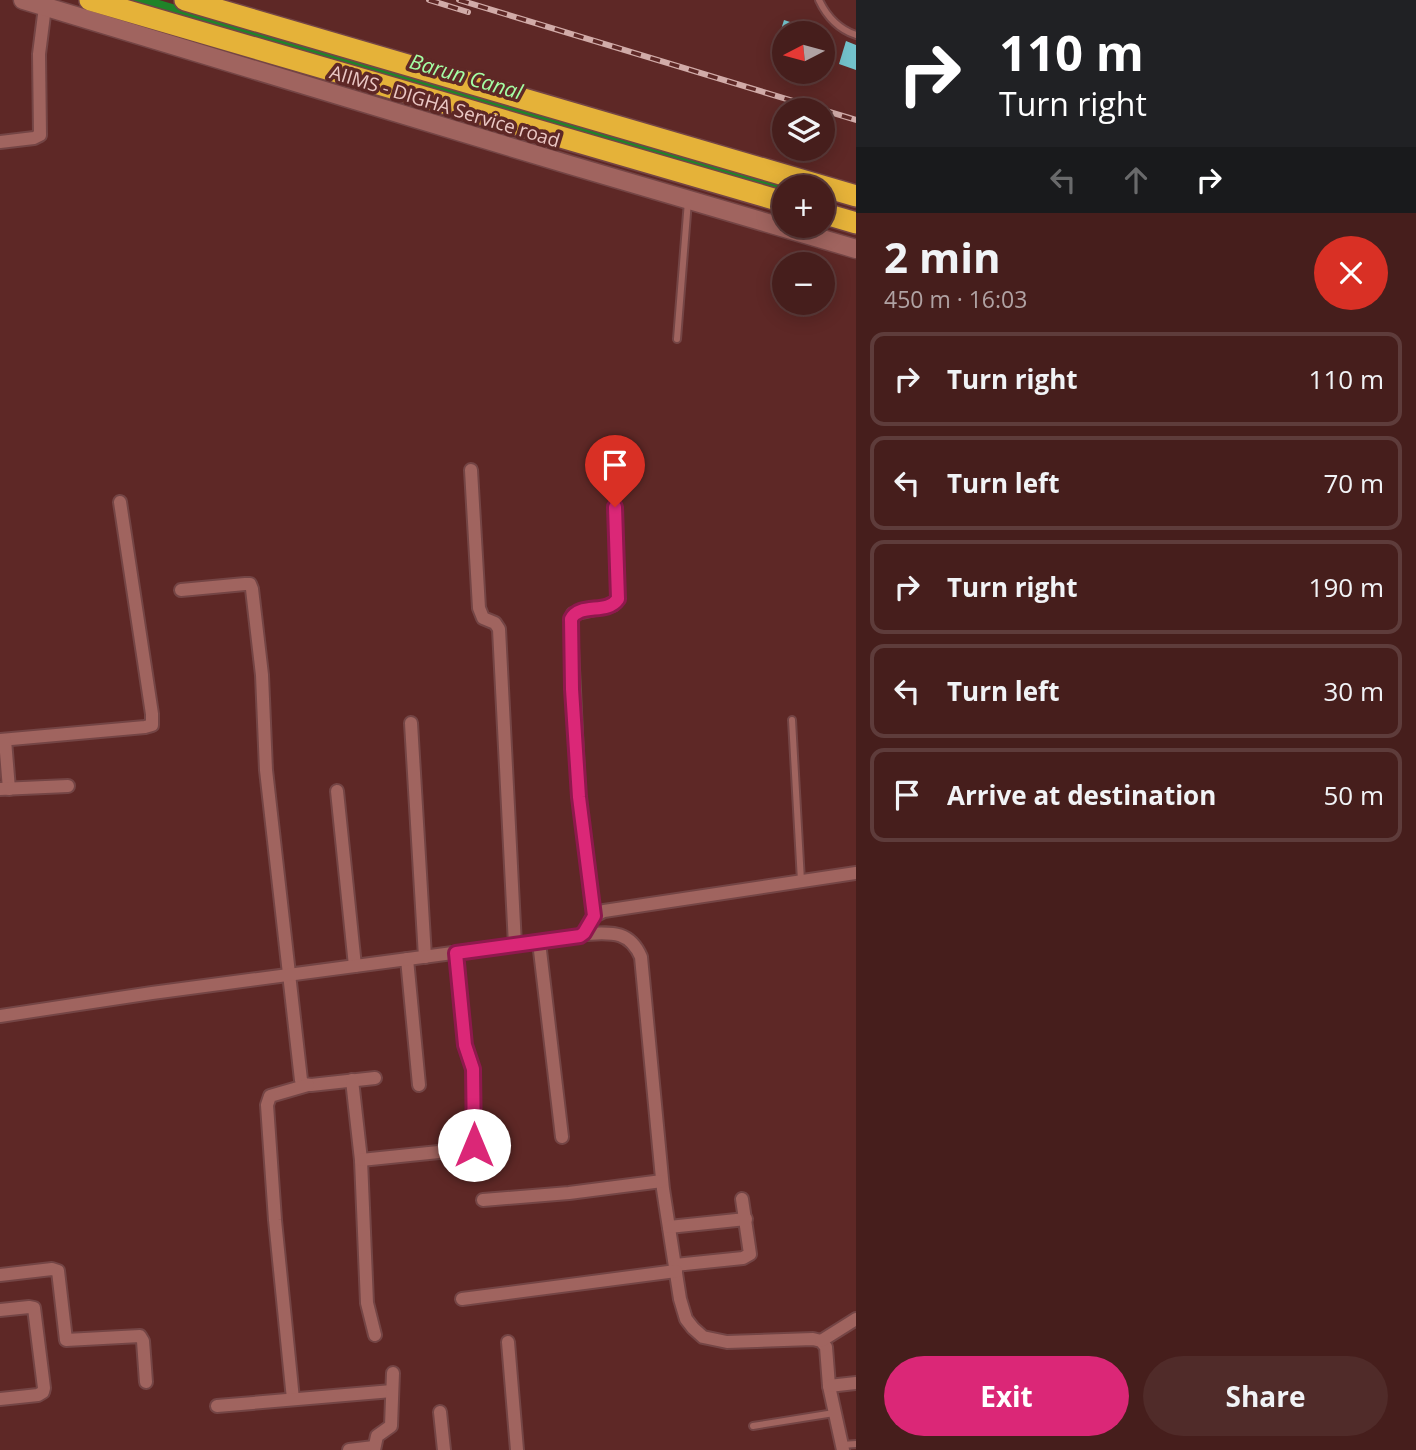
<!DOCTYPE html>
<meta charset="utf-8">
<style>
body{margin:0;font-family:"Open Sans",sans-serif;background:#502b29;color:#f1f3f6;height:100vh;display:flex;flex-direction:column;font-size:26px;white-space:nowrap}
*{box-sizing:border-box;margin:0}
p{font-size:23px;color:#b0a2a3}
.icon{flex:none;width:38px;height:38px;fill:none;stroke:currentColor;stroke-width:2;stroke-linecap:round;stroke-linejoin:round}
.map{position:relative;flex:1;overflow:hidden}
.sheet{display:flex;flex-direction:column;background:#461e1c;width:560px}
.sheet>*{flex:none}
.hud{background:#202124;color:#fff;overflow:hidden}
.needle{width:46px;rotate:264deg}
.tools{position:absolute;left:772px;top:21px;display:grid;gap:14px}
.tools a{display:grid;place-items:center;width:63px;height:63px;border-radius:50%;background:#461e1c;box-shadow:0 4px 18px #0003,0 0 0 2px #5e3c3b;font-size:35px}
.pin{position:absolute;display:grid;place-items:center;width:60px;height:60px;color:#fff;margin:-72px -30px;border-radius:50% 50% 50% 0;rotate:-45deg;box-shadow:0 0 7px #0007}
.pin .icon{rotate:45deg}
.me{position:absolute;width:77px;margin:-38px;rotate:0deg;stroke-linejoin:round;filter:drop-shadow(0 0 5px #0008)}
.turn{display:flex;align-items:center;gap:24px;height:147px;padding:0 28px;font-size:32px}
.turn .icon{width:91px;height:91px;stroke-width:2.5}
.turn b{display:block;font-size:49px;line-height:60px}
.lanes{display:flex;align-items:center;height:66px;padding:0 28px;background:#0003;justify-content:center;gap:35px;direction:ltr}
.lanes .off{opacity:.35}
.round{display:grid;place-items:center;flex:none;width:74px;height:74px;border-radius:37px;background:#502b29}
.head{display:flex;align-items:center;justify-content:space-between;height:119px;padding:0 28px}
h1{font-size:42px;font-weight:700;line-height:52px}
.cta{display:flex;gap:14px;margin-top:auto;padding:14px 28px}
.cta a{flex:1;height:80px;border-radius:42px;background:#db2777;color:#fff;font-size:28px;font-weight:700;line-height:80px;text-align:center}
.cta a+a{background:#502b29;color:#f1f3f6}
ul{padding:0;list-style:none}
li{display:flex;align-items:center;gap:21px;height:94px;margin:0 14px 10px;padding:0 14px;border:4px solid #5e3c3b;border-radius:14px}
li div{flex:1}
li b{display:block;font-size:26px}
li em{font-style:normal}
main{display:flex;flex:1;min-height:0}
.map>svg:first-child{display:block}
</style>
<main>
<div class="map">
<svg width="856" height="1450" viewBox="0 0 856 1450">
<rect width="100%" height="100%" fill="#5e2826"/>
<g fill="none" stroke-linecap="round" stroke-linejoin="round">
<polyline stroke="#208329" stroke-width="12" points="138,0 784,191"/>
</g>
<g fill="#73c2cb">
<polygon points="784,20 818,31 817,33 780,33"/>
<polygon points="846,41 856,45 856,70 839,64"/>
</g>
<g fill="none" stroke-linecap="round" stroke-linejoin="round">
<defs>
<g id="service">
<path d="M819,0C827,17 838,29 856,35"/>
<polyline points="677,339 688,201"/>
<polyline points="792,720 801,881"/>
<polyline points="753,1426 834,1413"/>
<polyline points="842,1445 856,1444"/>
</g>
<g id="minor">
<polyline points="0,142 34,138 40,135 39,54 45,7"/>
<polyline points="471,470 479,608 483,618 495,623 499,629 515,945"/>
<polyline points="181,590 245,584 250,584 252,589 262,675 266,770 301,1080 304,1084 311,1085 375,1078"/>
<polyline points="411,723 425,957"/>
<polyline points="0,740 145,727 152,725 152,714 120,502"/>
<polyline points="5,740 9,789"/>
<polyline points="0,789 68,786"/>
<polyline points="337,791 355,966"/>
<polyline points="594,916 579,797 571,626 573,614 613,605 618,599 615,507"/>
<path d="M584,934C609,933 629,929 641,957L663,1189L680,1299L686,1319L693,1328L703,1337L727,1342L813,1339L821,1341L826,1347L829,1386L843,1450"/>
<polyline points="539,942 562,1137"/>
<polyline points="407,959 419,1085"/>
<polyline points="0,1016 152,993 573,937 584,934 594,916 604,911 856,873"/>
<polyline points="352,1080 361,1160 367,1303 375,1335"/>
<polyline points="361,1160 468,1149 473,1147 473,1069 465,1045 456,953"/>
<polyline points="483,1200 569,1193 662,1181"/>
<polyline points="669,1227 746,1219"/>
<polyline points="675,1265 743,1258 750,1254 742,1199"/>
<polyline points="0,1275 52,1269 58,1271 66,1340 140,1336 143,1341 146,1382"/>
<polyline points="462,1299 676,1271"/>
<polyline points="0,1310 29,1307 34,1308 44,1388 43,1392 38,1395 0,1399"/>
<polyline points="821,1341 856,1319"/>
<polyline points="508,1342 517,1450"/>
<polyline points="829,1386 856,1383"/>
<polyline points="293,1399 275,1220 267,1105 270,1096 308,1085"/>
<polyline points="217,1406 392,1391"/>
<polyline points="440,1412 444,1450"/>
<polyline points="349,1450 374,1447"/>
<polyline points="374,1450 377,1436 391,1426 393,1373"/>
</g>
<polyline id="secondary" points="23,0 570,165 856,249"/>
<g id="motorway">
<polyline points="90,0 784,202"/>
<polyline points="185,0 856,196"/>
<polyline points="822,213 856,223"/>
</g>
</defs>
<use href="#service" stroke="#744545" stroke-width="10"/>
<use href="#minor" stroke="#744545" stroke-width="16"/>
<use href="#secondary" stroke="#744545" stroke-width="21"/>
<use href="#motorway" stroke="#744545" stroke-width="24"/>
<use href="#service" stroke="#a0645f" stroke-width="6"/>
<use href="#minor" stroke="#a0645f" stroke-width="12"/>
<use href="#secondary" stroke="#a0645f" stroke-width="18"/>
<use href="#motorway" stroke="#e5b239" stroke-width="21"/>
<defs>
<g id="rail">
<polyline points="429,0 468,12"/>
<polyline points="459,0 856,120"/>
</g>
</defs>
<use href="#rail" stroke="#d1aba8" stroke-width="6"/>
<use href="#rail" stroke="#5e2826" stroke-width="3.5" stroke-dasharray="10" stroke-linecap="butt"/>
</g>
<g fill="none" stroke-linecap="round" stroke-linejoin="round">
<defs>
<path id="route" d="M474,1145L473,1069L465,1045L456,953L580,936L584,933L594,916L579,797L572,689L571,619C580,602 607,615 618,599L615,507"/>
</defs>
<use href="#route" stroke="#8e194d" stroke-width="18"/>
<use href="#route" stroke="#db2777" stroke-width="12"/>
</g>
<g text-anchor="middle" stroke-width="7" stroke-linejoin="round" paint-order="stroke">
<g font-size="19" fill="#ebc8c5" stroke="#5e2826">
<text transform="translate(445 106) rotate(17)" y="7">AIIMS - DIGHA Service road</text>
</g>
<g font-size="21" font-style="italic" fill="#a4fea4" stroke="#5e2826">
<text transform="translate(466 77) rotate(16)" y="7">Barun Canal</text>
</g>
</g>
</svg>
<div class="tools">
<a><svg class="needle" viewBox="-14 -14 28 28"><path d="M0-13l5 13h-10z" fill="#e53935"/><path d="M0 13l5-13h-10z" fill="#b0a2a3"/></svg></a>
<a><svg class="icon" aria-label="layers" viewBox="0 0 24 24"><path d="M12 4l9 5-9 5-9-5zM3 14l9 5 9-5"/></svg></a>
<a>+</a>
<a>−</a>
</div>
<div class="pin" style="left:615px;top:507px;background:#d93025"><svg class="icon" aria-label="arrive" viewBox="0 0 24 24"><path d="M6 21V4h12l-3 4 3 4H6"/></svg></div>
<svg class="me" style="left:474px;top:1145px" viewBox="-20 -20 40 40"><circle r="19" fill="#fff"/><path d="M0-13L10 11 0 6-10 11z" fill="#db2777"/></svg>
</div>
<section class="sheet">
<div class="hud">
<div class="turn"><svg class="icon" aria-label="right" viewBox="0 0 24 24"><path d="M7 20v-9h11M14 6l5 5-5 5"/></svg><div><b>110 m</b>Turn right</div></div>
<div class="lanes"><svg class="icon off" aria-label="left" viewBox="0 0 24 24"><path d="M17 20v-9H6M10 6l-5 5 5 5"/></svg><svg class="icon off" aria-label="ahead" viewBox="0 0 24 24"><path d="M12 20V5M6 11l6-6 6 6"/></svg><svg class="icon" aria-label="right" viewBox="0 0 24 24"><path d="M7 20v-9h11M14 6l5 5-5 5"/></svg></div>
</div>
<div class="head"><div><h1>2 min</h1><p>450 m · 16:03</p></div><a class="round" style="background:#d93025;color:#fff"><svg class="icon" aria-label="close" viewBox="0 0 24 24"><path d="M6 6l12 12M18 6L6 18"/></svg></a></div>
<ul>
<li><svg class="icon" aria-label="right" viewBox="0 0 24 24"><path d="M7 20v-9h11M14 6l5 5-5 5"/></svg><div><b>Turn right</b></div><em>110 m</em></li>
<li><svg class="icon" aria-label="left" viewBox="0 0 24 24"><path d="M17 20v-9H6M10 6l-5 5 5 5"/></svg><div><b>Turn left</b></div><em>70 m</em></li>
<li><svg class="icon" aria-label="right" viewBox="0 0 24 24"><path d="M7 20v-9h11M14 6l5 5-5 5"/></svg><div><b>Turn right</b></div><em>190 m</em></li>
<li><svg class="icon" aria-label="left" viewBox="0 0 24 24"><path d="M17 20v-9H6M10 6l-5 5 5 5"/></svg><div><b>Turn left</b></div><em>30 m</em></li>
<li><svg class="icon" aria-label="arrive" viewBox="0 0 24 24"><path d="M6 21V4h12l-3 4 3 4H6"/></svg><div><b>Arrive at destination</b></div><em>50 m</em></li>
</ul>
<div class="cta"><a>Exit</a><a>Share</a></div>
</section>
</main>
